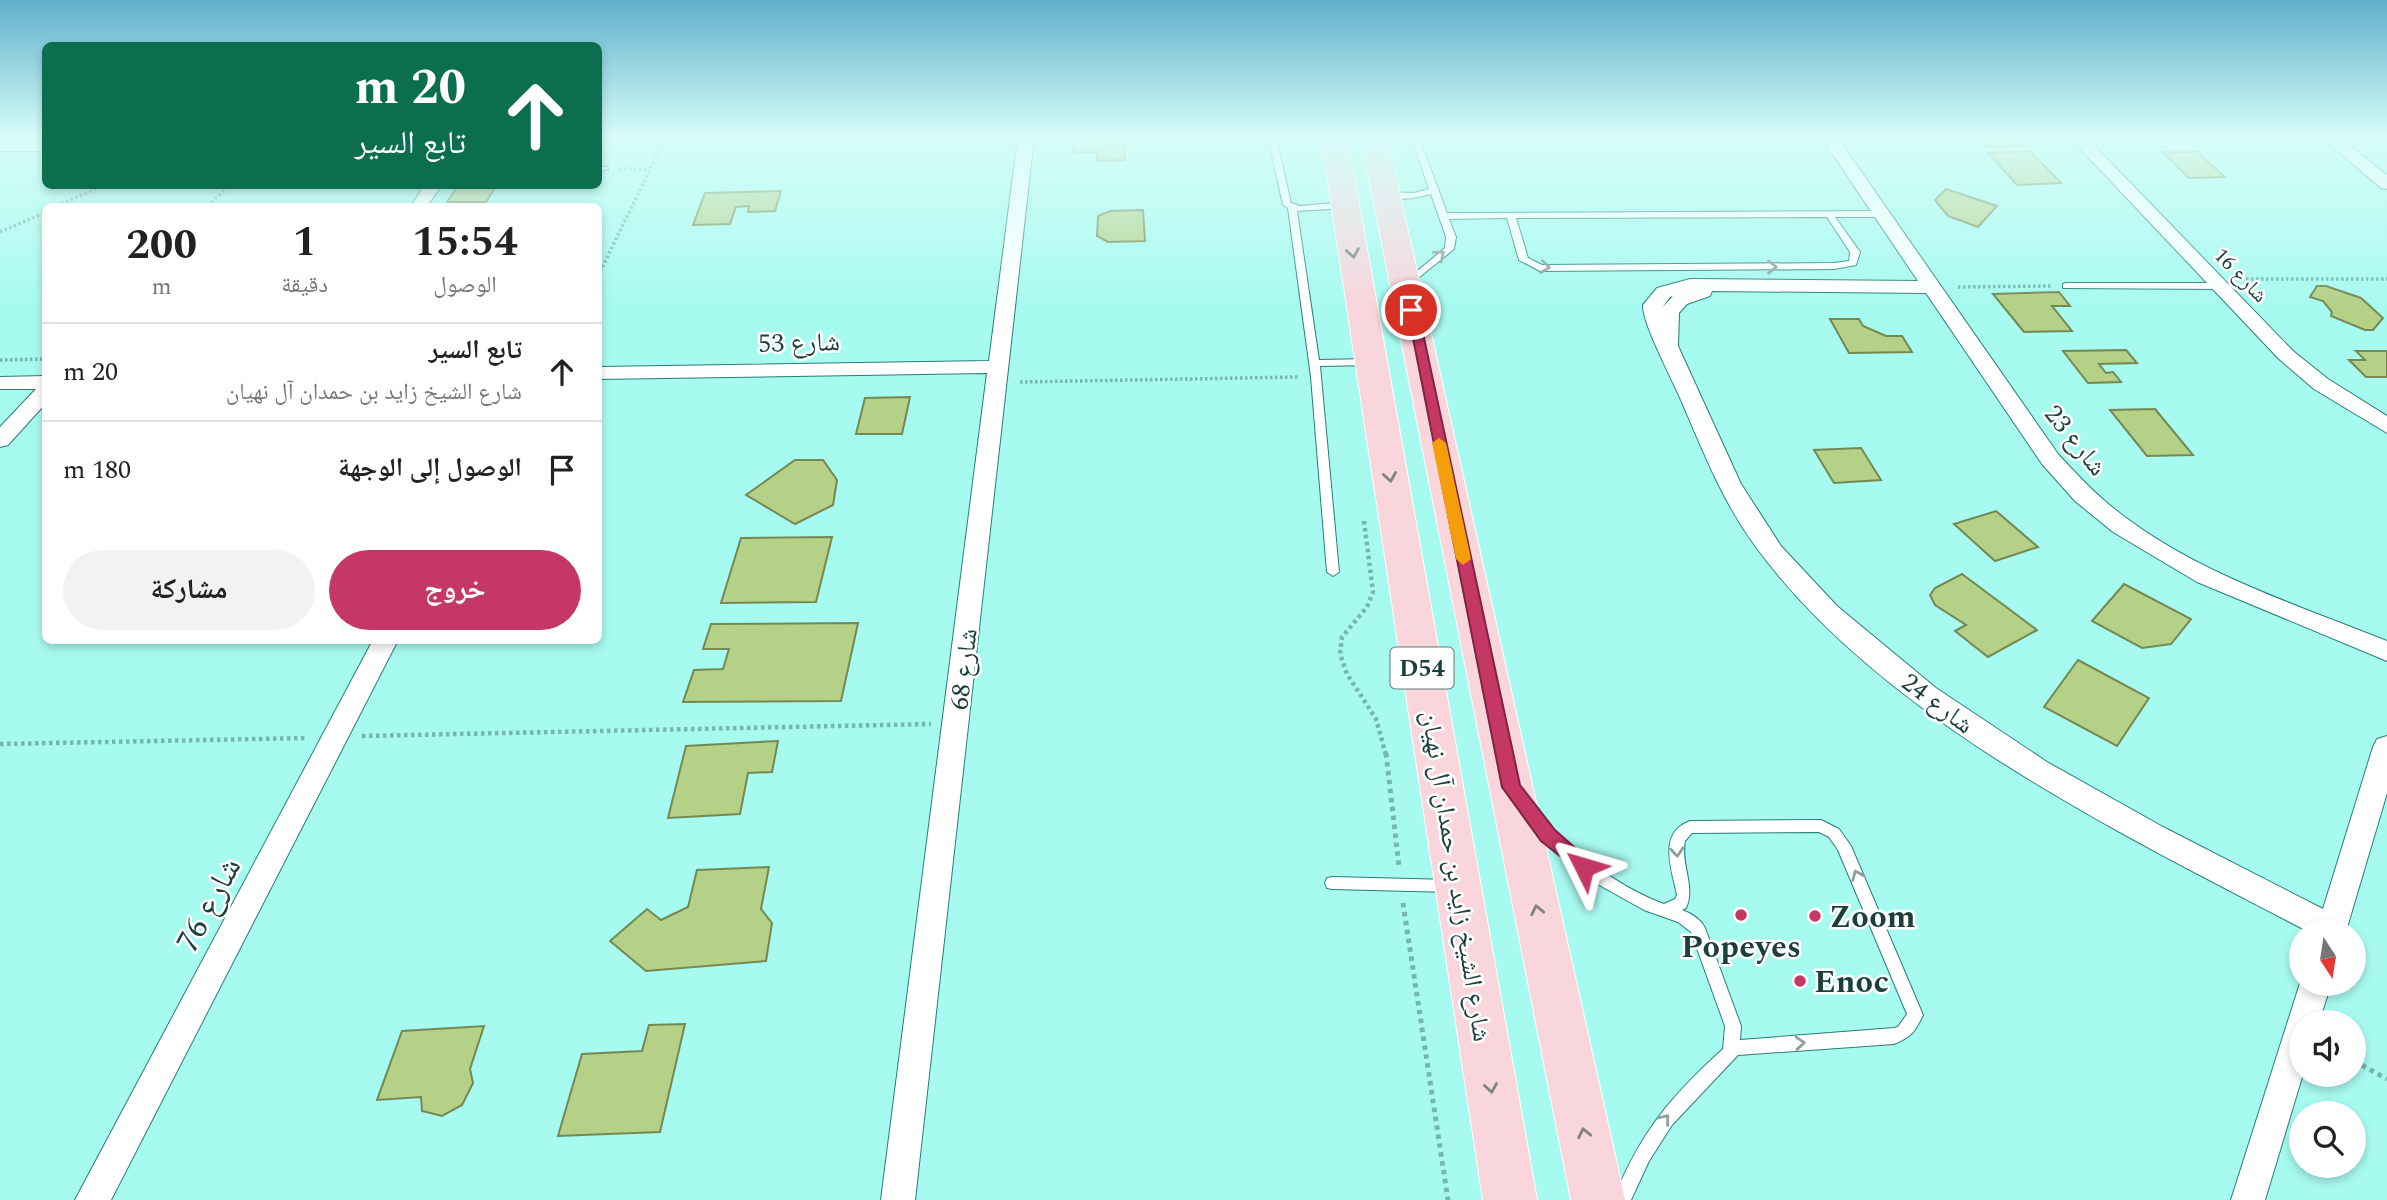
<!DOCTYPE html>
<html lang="ar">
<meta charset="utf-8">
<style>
body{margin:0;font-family:Spectral,"Noto Naskh Arabic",serif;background:#f2f2f2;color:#222;direction:rtl;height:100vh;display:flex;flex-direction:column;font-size:26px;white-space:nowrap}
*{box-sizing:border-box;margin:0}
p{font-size:23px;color:#767676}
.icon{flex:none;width:38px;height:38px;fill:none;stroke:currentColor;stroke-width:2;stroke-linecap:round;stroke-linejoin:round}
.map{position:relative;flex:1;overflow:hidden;direction:ltr}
.drawer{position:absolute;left:42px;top:203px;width:560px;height:441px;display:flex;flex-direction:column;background:#fff;border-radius:10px;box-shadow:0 4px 10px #0003;direction:rtl}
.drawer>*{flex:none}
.top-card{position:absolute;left:42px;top:42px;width:560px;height:147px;border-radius:10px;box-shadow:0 4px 10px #0003;direction:rtl;background:#0b6e4f;color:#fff;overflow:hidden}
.needle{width:46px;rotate:168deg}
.tools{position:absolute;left:2289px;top:919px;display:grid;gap:14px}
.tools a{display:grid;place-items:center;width:77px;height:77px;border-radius:50%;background:#fff;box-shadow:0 4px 10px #0003;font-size:35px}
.pin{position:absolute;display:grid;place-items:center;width:60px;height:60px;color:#fff;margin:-30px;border:4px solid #fff;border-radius:50%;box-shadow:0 2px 7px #0007}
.me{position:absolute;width:77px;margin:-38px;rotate:310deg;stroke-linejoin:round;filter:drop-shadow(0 0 5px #0008)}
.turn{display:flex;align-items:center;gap:24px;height:147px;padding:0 21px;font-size:32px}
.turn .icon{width:91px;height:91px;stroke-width:2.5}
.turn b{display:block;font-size:49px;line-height:60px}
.eta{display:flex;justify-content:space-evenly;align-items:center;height:119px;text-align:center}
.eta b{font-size:42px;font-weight:700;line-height:49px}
.action{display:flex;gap:14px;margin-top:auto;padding:14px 21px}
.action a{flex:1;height:80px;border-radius:42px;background:#c53865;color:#fff;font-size:28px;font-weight:700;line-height:80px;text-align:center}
.action a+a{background:#f2f2f2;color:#222}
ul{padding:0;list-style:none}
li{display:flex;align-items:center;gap:21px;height:98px;padding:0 21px;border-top:2px solid #e0e0e0}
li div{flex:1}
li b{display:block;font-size:26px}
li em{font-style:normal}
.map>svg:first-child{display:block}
</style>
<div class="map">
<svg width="2387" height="1200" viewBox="0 0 2387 1200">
<rect width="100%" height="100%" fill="#a7faf0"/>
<g fill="#b4d187" stroke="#748952" stroke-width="2">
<polygon points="1976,137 2022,137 2030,146 1984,146"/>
<polygon points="1124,139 1125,160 1097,161 1097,152 1074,153 1074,140"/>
<polygon points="2030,151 2061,183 2017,185 1988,153"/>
<polygon points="2162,152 2197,152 2225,177 2189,178"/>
<polygon points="458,186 496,186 486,202 447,202"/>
<polygon points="1946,189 1997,206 1978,227 1948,216 1935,200"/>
<polygon points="781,191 775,211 748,212 749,206 736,207 730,224 693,225 705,193"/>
<polygon points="1143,210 1145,241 1108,242 1097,236 1098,216 1110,211"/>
<polygon points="2317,286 2326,286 2361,298 2383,318 2373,330 2365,330 2331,316 2332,312 2323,301 2310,297"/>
<polygon points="2059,292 2070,306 2052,306 2072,331 2024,332 1993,294"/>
<polygon points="1830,319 1859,319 1863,326 1886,336 1902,336 1912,352 1849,353"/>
<polygon points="2126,350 2137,363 2099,364 2106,373 2113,372 2121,382 2088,383 2063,351"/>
<polygon points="2356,351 2387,351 2387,377 2366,377 2349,360 2365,360"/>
<polygon points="910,397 902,434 856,434 865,398"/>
<polygon points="2155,409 2193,455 2147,456 2110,410"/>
<polygon points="1861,448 1881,480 1834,483 1814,450"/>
<polygon points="795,460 823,460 837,480 833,505 795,524 746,495"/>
<polygon points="1996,511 2038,547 1995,561 1954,524"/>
<polygon points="832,537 816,602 721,603 741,538"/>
<polygon points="1962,574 2037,630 1988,657 1955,631 1966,625 1935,605 1930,595 1935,588"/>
<polygon points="2124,584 2191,619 2171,644 2142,648 2092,621"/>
<polygon points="858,623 841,701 683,702 694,670 723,669 729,649 703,649 711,624"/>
<polygon points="2078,660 2149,698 2117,746 2044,707"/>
<polygon points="778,741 772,772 748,773 740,814 668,818 686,746"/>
<polygon points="769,867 761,909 772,923 766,961 646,971 610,941 647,909 661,920 688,907 697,870"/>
<polygon points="685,1024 660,1132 558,1136 582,1054 642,1051 649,1025"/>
<polygon points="484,1026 470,1069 473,1083 462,1105 442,1116 422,1111 421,1097 377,1100 402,1031"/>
</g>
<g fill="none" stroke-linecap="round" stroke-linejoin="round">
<defs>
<g id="lane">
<polygon points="1268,137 1276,137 1291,203 1300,206 1345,202 1349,205 1345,208 1297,211 1319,360 1371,359 1376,362 1371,365 1320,366 1339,572 1333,576 1327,572 1311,377 1288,208 1283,205"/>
<path d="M1411,137H1419L1447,213L1882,211L1886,214L1882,217H1835L1860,252L1856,265L1834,269L1540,271L1519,260L1507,218L1449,219L1456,237L1454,249L1406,288L1401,285L1403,283L1445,248L1446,237L1431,194C1416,198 1397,202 1383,195L1387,192L1414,193L1429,189ZM1827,217L1850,252L1849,261L1834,263L1542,265L1528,258L1516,218Z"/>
<polygon points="598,166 607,167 608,169 598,172"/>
<polygon points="2066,283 2220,283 2225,286 2220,289 2063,288 2063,284"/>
<path d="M1532,809C1542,813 1547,825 1555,832C1586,861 1623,889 1664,904L1675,899L1677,895C1672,870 1657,833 1690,821L1821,820L1839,829L1851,846L1923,1015C1915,1032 1911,1037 1894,1044L1738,1055L1672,1125L1649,1161L1631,1200H1613C1641,1132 1669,1098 1723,1049L1725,1026L1691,932L1678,922L1644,910L1592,881L1543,839L1525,815L1527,811ZM1819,832L1829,837L1838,850L1907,1014L1898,1027L1894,1028L1740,1040L1741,1026L1705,928C1701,919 1690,913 1682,910L1686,908C1696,886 1680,864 1685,841L1692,833Z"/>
<polygon points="1332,877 1451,880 1456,881 1458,886 1456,891 1451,892 1332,889 1327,888 1325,883 1327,878"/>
</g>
<g id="street">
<polygon points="598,137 622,137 614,142 598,142"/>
<polygon points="1018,137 1034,137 915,1200 881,1200 987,373 598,379 598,367 989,361"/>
<path d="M1821,137H1837L2058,454C2080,478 2102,501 2129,520C2205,576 2300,606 2387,641V661L2197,582L2113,532L2075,501L2042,464L1926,293L1712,291L1710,296L1687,304L1679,313L1678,346L1741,484L1781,546L1837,606L1936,688L2047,762L2163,827L2323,909L2373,747L2377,739L2387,736V793L2346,931H2307C2120,833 1878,717 1753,543C1723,501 1704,454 1684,407C1675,384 1642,324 1643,305L1657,288L1690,279L1918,281ZM1685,292L1673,296L1662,308L1670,297Z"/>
<polygon points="2069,137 2086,137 2293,351 2328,379 2387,416 2387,433 2314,389 2279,359"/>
<polygon points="2321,137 2339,137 2387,175 2387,189 2381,188"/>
<rect x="0" y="141" width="46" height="10"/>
<polygon points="424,186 441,186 427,206 411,206"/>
<polygon points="46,376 46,403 8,445 0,447 0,427 36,389 0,389 0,377"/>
<polygon points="373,640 398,640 111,1200 75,1200"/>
<polygon points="2301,980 2301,984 2331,984 2319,1022 2301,1022 2303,1074 2265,1200 2231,1200"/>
</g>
<g id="primary">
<polygon points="1321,137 1347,137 1537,1200 1483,1200"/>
<polygon points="1361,137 1387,137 1625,1200 1571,1200"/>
</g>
</defs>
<use href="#lane" stroke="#277e76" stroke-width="2"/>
<use href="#street" stroke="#277e76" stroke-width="2"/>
<use href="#primary" stroke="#fff" stroke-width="2"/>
<g stroke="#75b7af" stroke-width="3.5" stroke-dasharray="2.5 2.5" stroke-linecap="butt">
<polyline points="619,169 650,169"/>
<polyline points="57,206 102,186"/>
<polyline points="208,206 228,186"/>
<polyline points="0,232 46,212"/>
<polyline points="598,276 666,137"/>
<polyline points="2241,279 2387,279"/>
<polyline points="1958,287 2051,286"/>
<polyline points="0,360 46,359"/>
<polyline points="1020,382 1298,377"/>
</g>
<g stroke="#75b7af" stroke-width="4.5" stroke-dasharray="3.5 3.5" stroke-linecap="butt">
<polyline points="1364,521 1373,592 1367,607 1342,637 1340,654 1347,674 1376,719 1386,755"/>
<polyline points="362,736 931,724"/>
<polyline points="0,744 308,738"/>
</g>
<g stroke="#75b7af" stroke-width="5" stroke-dasharray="4.5 4.5" stroke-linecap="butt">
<polyline points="1386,753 1399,867"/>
<polyline points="1403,903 1448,1200"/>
<polyline points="2354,1061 2387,1079"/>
</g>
<use href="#lane" fill="#fff" fill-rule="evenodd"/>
<use href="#street" fill="#fff" fill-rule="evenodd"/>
<use href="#primary" fill="#f8d6dc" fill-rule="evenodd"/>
</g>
<defs><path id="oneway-chevron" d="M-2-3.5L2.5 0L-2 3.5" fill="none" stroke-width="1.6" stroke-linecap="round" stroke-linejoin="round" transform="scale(1.75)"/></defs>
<g stroke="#7f8383">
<use href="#oneway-chevron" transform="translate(1353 253) rotate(80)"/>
<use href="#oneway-chevron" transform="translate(1390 477) rotate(81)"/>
<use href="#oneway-chevron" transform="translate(1537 910) rotate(-102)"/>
<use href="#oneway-chevron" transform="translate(1491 1088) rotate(81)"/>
<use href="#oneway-chevron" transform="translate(1584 1133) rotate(-102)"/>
</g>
<g stroke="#8e9f9d">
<use href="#oneway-chevron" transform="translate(1440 255) rotate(-39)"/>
<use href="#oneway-chevron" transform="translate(1545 267) rotate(7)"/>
<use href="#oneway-chevron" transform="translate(1772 267)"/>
<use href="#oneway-chevron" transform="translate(1677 852) rotate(85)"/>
<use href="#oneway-chevron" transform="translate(1857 875) rotate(-113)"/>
<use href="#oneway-chevron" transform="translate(1800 1043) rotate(-4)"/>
<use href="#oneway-chevron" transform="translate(1665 1119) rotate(-52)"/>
</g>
<linearGradient id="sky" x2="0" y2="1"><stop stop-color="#5fb0cb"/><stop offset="0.45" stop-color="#d7fdf8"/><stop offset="1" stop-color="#d7fdf8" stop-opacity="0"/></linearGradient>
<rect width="2387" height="305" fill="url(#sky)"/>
<polygon fill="#c53865" stroke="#802442" stroke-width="2" points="1407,308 1418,310 1520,785 1555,830 1590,861 1593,867 1590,873 1584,875 1541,841 1502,787"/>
<polygon fill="#f59e0b" points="1439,438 1446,443 1471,559 1463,565 1456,559 1432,443"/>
<g fill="#c53865" stroke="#fff" stroke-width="2.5">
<circle cx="1741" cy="915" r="7"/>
<circle cx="1815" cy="916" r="7"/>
<circle cx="1800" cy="981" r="7"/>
</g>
<g text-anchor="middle" stroke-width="5" stroke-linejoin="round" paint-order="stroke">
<g font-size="21" fill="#1c3f3b" stroke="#fff">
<text transform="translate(2241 275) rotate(46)" y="7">شارع 16</text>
</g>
<rect fill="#fff" stroke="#607976" stroke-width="2" x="1390.5" y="647.5" width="63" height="41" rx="5"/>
<g font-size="24" font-weight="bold" fill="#1c3f3b">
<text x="1422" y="676">D54</text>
</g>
<g font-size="26" fill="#1c3f3b" stroke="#fff">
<text transform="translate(799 342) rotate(-1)" y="9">شارع 53</text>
<text transform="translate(2076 440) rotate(51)" y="9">شارع 23</text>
<text transform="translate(963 669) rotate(-83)" y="9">شارع 68</text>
<text transform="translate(1938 703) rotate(37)" y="9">شارع 24</text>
<text transform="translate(1457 876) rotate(81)" y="9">شارع الشيخ زايد بن حمدان آل نهيان</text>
</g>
<g font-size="32" fill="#1c3f3b" stroke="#fff">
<text transform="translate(208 904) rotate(-62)" y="11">شارع 76</text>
</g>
<g font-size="32" font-weight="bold" fill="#1c3f3b" stroke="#fff" text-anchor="start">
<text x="1829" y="927">Zoom</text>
<text x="1741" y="957" text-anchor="middle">Popeyes</text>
<text x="1814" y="992">Enoc</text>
</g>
</g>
</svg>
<div class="tools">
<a><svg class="needle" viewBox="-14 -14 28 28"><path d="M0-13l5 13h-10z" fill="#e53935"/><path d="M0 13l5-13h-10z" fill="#767676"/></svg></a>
<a><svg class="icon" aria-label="sound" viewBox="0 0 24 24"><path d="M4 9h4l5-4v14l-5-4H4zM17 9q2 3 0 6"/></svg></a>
<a><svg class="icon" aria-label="search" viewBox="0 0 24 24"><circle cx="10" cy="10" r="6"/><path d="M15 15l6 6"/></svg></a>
</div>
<div class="pin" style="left:1411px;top:310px;background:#d93025"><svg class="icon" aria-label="arrive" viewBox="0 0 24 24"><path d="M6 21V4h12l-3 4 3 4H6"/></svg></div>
<svg class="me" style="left:1584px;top:867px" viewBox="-20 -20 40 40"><path d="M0-17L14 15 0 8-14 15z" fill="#c53865" stroke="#fff" stroke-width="4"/></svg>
<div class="top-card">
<div class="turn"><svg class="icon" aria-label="ahead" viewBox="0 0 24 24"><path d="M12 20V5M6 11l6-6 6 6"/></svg><div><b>20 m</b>تابع السير</div></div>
</div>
<section class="drawer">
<div class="eta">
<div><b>15:54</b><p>الوصول</p></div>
<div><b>1</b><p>دقيقة</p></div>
<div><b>200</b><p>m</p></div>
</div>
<ul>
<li><svg class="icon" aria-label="ahead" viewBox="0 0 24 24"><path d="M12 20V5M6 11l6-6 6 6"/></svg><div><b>تابع السير</b><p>شارع الشيخ زايد بن حمدان آل نهيان</p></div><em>20 m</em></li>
<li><svg class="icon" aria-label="arrive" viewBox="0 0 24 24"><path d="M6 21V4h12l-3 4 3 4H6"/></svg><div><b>الوصول إلى الوجهة</b></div><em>180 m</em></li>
</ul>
<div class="action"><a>خروج</a><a>مشاركة</a></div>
</section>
</div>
